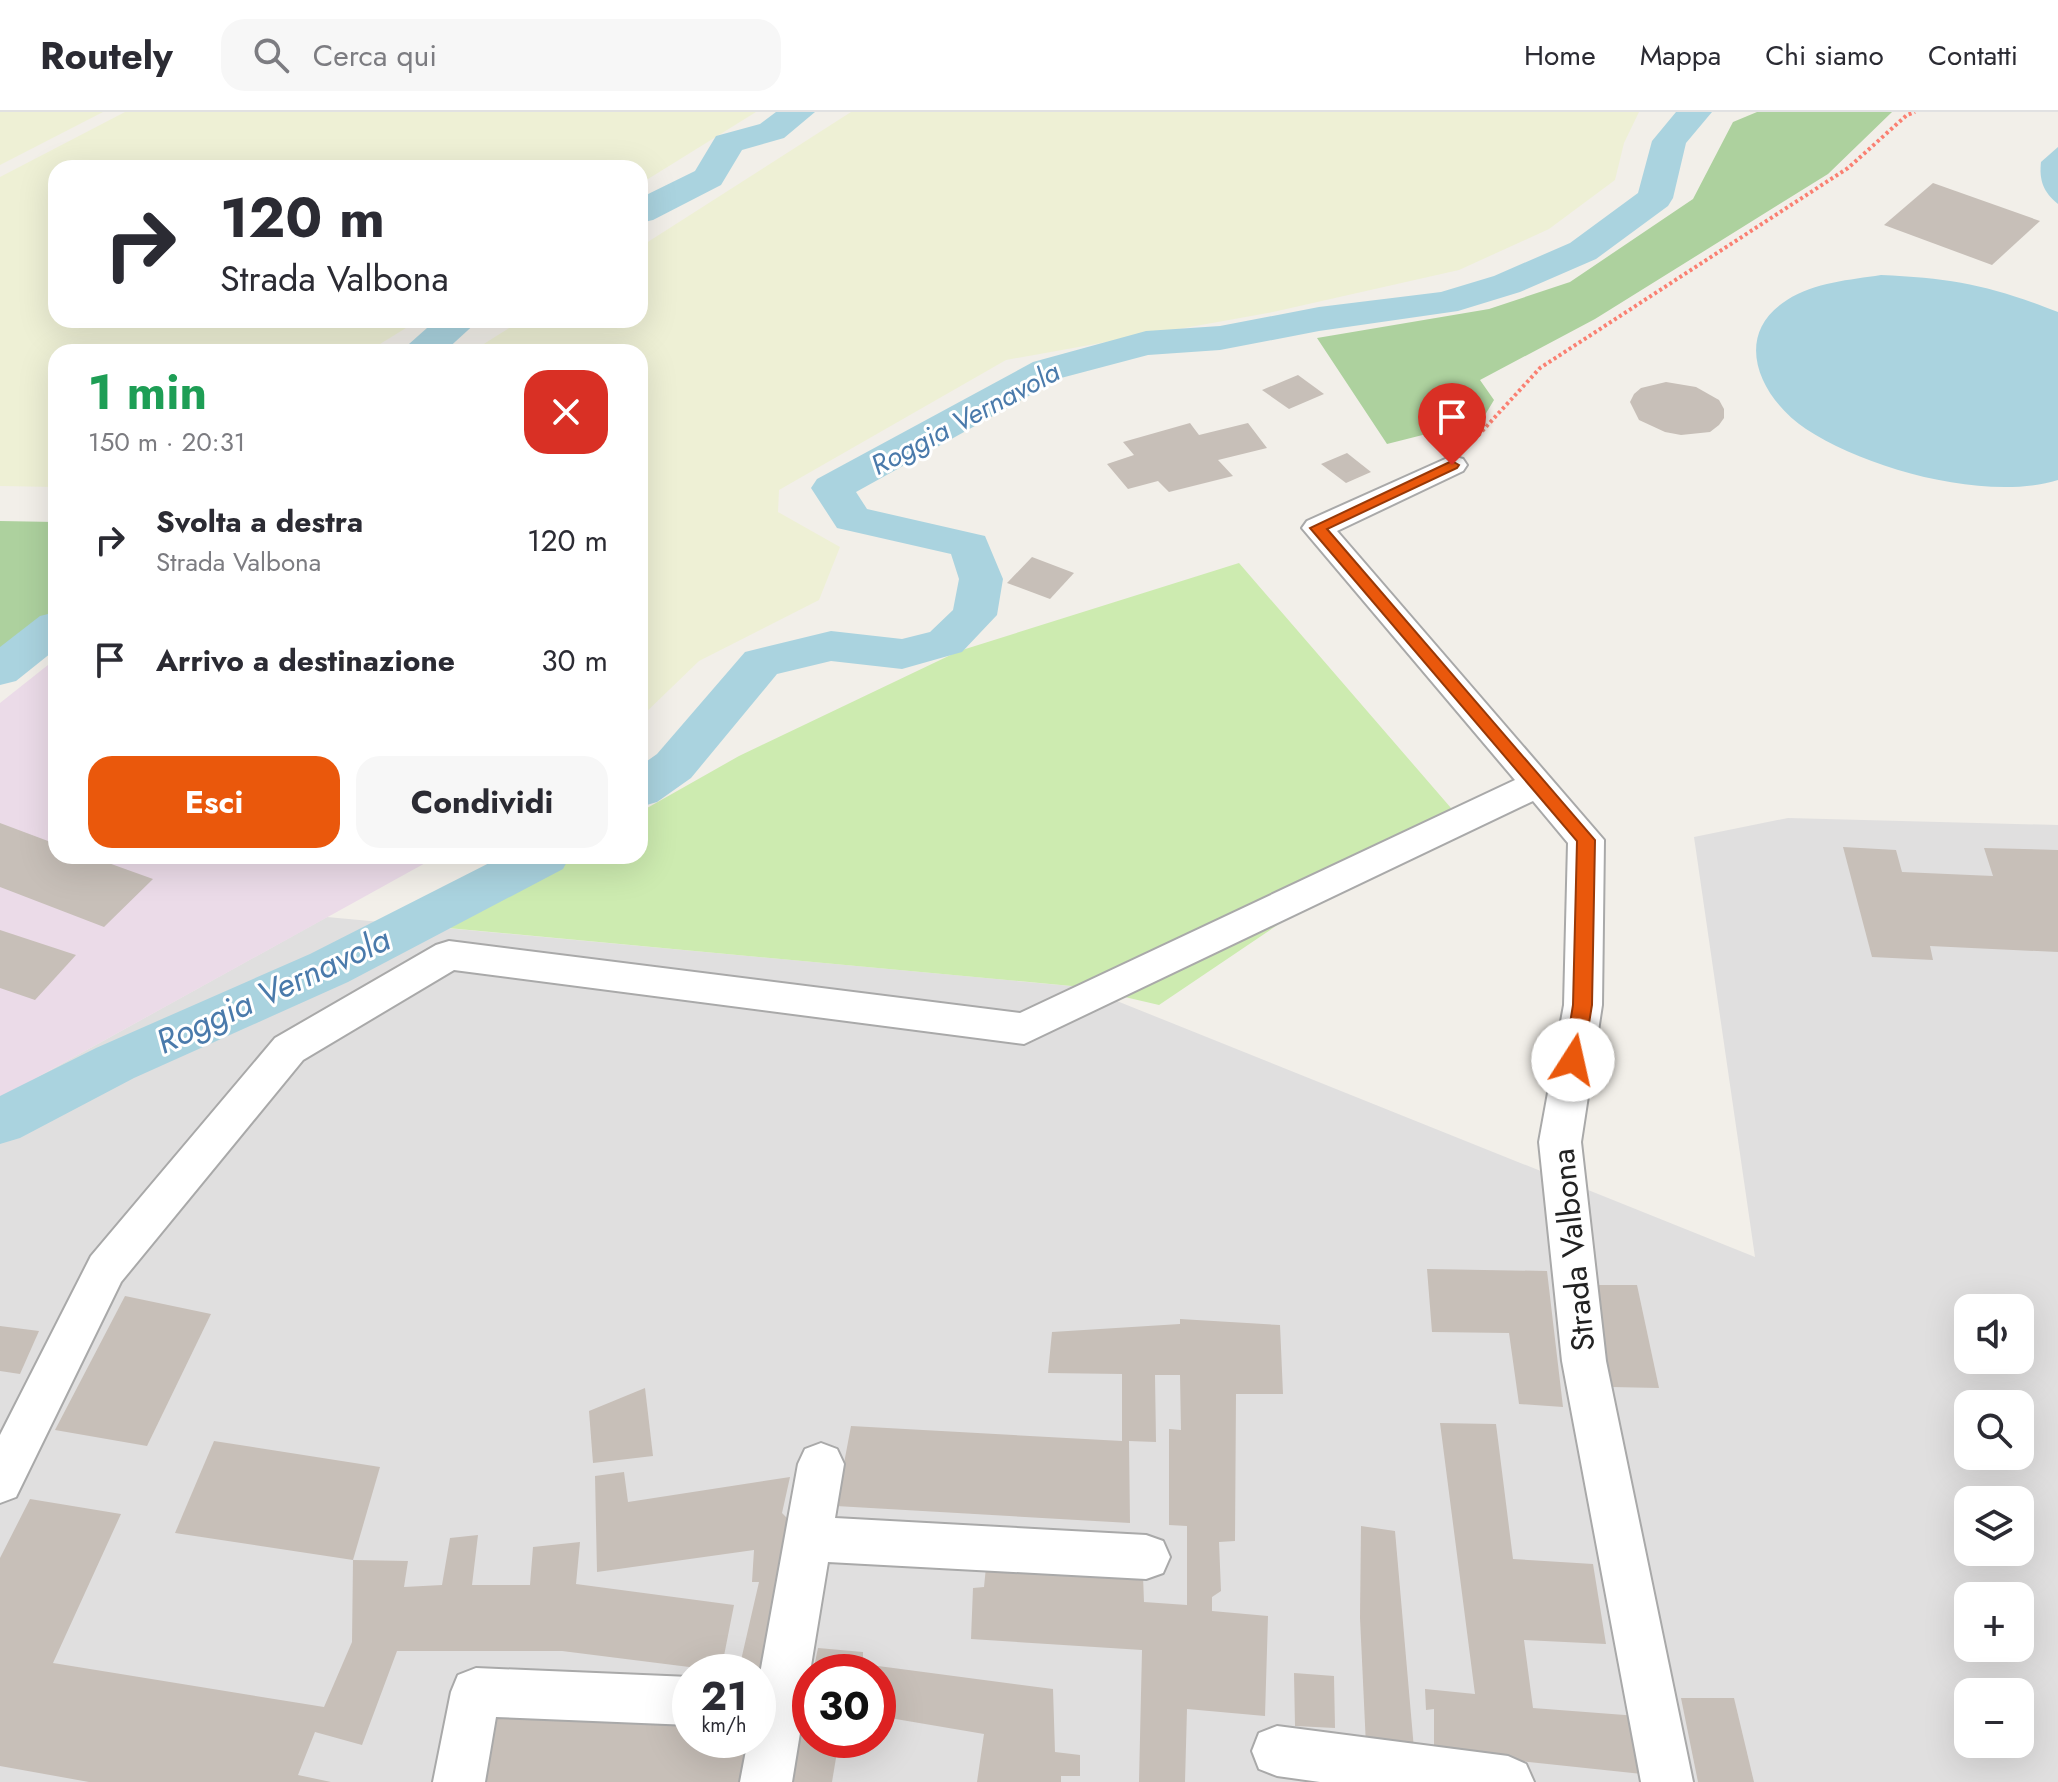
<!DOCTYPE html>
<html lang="it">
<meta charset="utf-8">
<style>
body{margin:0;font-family:Jost,sans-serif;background:#f7f7f7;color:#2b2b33;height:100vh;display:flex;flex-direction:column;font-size:30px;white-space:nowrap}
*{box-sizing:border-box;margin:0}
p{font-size:26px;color:#7c7c81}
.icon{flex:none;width:44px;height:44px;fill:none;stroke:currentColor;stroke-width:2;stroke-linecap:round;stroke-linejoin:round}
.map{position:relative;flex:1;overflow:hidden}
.panel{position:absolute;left:48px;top:232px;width:600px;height:520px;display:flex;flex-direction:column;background:#fff;border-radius:24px;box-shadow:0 8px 32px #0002}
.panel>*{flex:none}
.top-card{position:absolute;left:48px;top:48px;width:600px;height:168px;border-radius:24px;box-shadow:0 8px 32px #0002;background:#fff;color:#2b2b33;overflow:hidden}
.controls{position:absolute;left:1954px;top:1182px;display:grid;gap:16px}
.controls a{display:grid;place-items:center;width:80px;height:80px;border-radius:16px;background:#fff;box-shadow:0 8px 32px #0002;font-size:40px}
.speed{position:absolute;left:672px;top:1542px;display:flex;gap:16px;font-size:40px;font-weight:700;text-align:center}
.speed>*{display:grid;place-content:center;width:104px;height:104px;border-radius:50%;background:#fff;box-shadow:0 8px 32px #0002;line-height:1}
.speed small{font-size:20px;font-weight:400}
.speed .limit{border:12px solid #d22;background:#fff;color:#111}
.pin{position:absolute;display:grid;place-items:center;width:68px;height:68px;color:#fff;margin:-82px -34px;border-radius:50% 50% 50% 0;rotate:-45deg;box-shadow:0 0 8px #0007}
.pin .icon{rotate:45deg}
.me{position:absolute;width:88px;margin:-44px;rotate:10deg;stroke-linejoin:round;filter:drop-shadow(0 0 6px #0008)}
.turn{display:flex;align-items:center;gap:28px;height:168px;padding:0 40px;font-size:36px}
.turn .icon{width:104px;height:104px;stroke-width:2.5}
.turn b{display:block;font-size:56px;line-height:68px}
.round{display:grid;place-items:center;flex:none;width:84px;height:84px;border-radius:24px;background:#f7f7f7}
.head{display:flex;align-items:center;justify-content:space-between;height:136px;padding:0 40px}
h1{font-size:48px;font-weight:700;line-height:60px;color:#1e9e55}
.action{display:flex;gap:16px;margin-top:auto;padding:16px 40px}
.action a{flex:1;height:92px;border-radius:24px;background:#ea580c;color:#fff;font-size:32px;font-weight:700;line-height:92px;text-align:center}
.action a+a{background:#f7f7f7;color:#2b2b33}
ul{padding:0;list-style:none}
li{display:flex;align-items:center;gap:24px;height:120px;padding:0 40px}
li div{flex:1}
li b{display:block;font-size:30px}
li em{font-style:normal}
header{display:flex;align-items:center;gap:48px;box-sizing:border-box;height:112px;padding:0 40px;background:#fff;border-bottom:2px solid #e1e1e2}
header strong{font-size:38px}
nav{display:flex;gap:44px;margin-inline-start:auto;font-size:28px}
.search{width:560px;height:72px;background:#f7f7f7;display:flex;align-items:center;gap:20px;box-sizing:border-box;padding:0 28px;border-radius:24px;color:#7c7c81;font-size:30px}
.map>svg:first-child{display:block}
</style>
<header>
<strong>Routely</strong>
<div class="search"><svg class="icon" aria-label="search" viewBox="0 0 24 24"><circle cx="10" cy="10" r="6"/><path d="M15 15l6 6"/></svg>Cerca qui</div>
<nav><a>Home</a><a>Mappa</a><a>Chi siamo</a><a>Contatti</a></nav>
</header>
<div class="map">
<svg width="2058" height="1670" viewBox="0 0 2058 1670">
<rect width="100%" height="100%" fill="#f2efe9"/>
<path fill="#e0dfdf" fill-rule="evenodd" d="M1788,706L2058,713V1670H0V986L327,805L1082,875L1755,1145L1694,725ZM1968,1196H2020V1248H1968ZM1968,1292H2020V1344H1968ZM1968,1388H2020V1440H1968ZM1968,1484H2020V1536H1968ZM690,1560H758V1628H690ZM810,1560H878V1628H810ZM1968,1580H2020V1632H1968Z"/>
<polygon fill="#ebdbe8" points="53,549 56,550 56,744 438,744 0,986 0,591"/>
<g fill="#eef0d5">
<polygon points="0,0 103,0 0,53"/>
<polygon points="125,0 756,0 640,72 640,56 56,56 56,208 419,208 367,240 56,240 56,375 0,374 0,65"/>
<polygon points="851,0 1639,0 1624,31 1615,68 1549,117 1459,158 1273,200 1006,248 779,378 778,400 840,435 819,488 699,549 640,606 640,240 471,240 522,208 640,208 640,135"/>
</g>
<polygon fill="#cdebb0" points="1239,451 1451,696 1159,893 1082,875 437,815 562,744 640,744 640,700 739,644 959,539"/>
<g fill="#add19e">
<polygon points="1757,0 1892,0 1828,62 1595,207 1480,268 1494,288 1482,308 1387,332 1317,226 1489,197 1570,170 1693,87 1733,10"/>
<polygon points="0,409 56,410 56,506 0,547"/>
</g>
<g fill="#aad3df">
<path d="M2058,35V92C2043,80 2039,68 2041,50Z"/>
<path d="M1881,163C1952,166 1992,174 2058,200V368C1986,390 1867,357 1806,317C1761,287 1730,224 1787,188C1815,170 1850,168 1881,163Z"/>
</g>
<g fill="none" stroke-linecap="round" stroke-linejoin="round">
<g fill="#aad3df" fill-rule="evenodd">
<polygon points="776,0 815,0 784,26 742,38 721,73 653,108 640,111 640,86 695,59 716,24 760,12"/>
<polygon points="1676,0 1712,0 1686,31 1673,86 1668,94 1596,147 1520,180 1458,199 1319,219 1220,238 1148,243 1061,266 856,380 867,397 985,424 1003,467 997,503 962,540 902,557 831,549 777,562 691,666 657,690 640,695 640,654 657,642 745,540 831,519 902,527 930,520 953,498 959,467 951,442 837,416 811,376 817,367 1033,250 1146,219 1220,214 1319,195 1441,180 1494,164 1570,131 1638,81 1652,29"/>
<polygon points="436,208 479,208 444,240 400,240"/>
<polygon points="56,500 56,537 16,569 0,573 0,535 40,504"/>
<polygon points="503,744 570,744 563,757 348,870 134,966 20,1026 0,1032 0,984 96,936 310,842"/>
</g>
</g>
<g fill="#c7bfb8">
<polygon points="1933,71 2040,109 1992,153 1884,113"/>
<polygon points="1298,263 1324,282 1289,297 1262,278"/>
<polygon points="1666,270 1696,275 1719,288 1724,297 1724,306 1719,313 1710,320 1681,323 1665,320 1639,308 1630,290 1634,282 1641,276"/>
<polygon points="1190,311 1199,323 1248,311 1267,336 1218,348 1233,364 1169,380 1158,369 1128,377 1107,352 1134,343 1123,330"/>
<polygon points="1347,341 1371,360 1346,371 1321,352"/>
<polygon points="1032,445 1074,461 1050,487 1007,471"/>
<polygon points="0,711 56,732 56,744 89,744 153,767 104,815 0,775"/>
<polygon points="1843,735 1896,738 1902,760 1993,764 1984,736 2058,738 2058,840 1930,834 1933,848 1872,845"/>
<polygon points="0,818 76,843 35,888 0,876"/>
<polygon points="1427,1157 1547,1159 1563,1295 1519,1292 1509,1221 1432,1220"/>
<polygon points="1593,1173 1637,1173 1659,1276 1612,1275"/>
<polygon points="125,1184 211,1202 147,1334 55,1318"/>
<polygon points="1180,1207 1280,1213 1283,1282 1236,1282 1235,1429 1219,1430 1221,1479 1212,1485 1212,1499 1268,1504 1265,1604 1187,1597 1185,1670 1139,1670 1142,1538 971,1527 973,1476 984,1475 986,1455 1143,1464 1144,1490 1187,1493 1187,1414 1169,1413 1169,1317 1181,1318 1180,1263 1155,1263 1156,1330 1129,1329 1130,1411 836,1394 851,1314 1122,1329 1122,1262 1048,1261 1052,1220 1180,1212"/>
<polygon points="0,1214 39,1219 20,1262 0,1259"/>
<polygon points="645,1276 653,1344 593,1351 589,1299"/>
<polygon points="1440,1311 1496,1312 1513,1447 1593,1452 1606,1532 1524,1528 1533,1596 1651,1605 1661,1664 1434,1640 1434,1597 1426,1598 1425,1577 1475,1582"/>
<polygon points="214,1329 380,1355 353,1448 175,1421"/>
<polygon points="624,1360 628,1390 790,1365 782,1401 789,1408 767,1559 739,1557 759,1470 752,1470 754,1438 597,1460 595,1364"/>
<polygon points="30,1387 121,1402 53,1551 324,1595 352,1530 353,1448 408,1449 404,1475 442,1473 450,1426 478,1423 472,1473 530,1473 533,1435 580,1430 576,1472 734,1493 721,1559 562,1539 397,1539 362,1633 315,1620 298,1663 331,1670 89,1670 0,1654 0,1446"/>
<polygon points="1361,1414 1395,1419 1414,1637 1366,1634 1360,1506"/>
<polygon points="818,1536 863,1540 863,1552 1053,1577 1055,1640 1080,1643 1080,1664 1061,1664 1061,1670 977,1670 984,1622 878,1604 878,1560 813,1560"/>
<polygon points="1294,1561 1334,1564 1335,1616 1295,1614"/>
<polygon points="809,1582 810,1628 839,1628 832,1670 788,1670 797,1617 802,1614"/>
<polygon points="1681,1586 1734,1586 1754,1670 1698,1670"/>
<polygon points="490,1598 690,1608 690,1628 758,1628 758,1612 762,1612 753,1670 485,1670"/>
</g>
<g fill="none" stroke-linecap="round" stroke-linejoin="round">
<defs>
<g id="street">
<polygon points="1452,344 1463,347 1467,353 1463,359 1337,419 1604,728 1602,893 1581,1030 1606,1249 1693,1670 1641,1670 1562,1249 1539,1030 1564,893 1568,731 1533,689 1024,932 454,858 303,948 121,1170 16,1385 0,1391 0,1323 91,1144 275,926 436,833 449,829 1020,901 1515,668 1302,416 1307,409"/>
<polygon points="821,1331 837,1337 844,1352 835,1406 1146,1423 1163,1429 1170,1445 1163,1461 1146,1467 828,1450 792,1670 740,1670 748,1628 758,1628 758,1573 798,1352 805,1337"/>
<polygon points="476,1556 690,1565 690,1613 496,1605 485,1670 433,1670 451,1580 458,1563"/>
<polygon points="1277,1614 1508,1644 1526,1652 1534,1670 1320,1670 1277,1664 1259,1657 1252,1639 1259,1621"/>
</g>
</defs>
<use href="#street" stroke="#a9a9a9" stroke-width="4"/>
<polyline stroke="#fa8072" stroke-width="4" stroke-dasharray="3 3" stroke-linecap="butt" points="1474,328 1540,256 1848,56 1907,3 1915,0"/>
<use href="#street" fill="#fff" fill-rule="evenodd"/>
</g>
<polygon fill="#ea580c" stroke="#983908" stroke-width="2" points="1452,349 1459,353 1457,356 1327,417 1595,728 1592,893 1583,948 1580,953 1567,953 1564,948 1573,893 1577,729 1310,416"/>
<g text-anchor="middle" stroke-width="6" stroke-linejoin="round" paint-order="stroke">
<g font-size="28" font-style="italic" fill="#4a7aab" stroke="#fff">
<text transform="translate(965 306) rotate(-28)" y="10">Roggia Vernavola</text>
</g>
<g font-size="32" fill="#222" stroke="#fff">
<text transform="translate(1573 1138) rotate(-96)" y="11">Strada Valbona</text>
</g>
<g font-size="34" font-style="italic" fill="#4a7aab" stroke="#fff">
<text transform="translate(273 878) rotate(-25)" y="12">Roggia Vernavola</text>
</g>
</g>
</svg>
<div class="controls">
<a><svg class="icon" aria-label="sound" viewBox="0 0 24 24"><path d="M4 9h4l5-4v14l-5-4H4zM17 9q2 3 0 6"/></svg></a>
<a><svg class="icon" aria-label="search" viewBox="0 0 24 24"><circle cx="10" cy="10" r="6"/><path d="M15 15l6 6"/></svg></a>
<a><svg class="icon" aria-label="layers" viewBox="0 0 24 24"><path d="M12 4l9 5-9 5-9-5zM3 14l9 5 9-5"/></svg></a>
<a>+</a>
<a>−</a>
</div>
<div class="speed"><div>21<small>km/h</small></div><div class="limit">30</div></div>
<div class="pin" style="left:1452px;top:353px;background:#d93025"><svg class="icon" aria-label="arrive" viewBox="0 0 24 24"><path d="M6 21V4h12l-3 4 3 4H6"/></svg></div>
<svg class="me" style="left:1573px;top:948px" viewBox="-20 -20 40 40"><circle r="19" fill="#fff"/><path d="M0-13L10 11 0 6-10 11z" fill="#ea580c"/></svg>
<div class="top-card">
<div class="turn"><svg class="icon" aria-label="right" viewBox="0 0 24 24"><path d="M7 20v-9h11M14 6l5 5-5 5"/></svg><div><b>120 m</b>Strada Valbona</div></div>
</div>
<section class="panel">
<div class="head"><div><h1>1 min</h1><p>150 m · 20:31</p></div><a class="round" style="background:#d93025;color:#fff"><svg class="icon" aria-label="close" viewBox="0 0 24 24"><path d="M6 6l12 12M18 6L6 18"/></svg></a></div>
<ul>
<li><svg class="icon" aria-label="right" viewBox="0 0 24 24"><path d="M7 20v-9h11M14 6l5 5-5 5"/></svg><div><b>Svolta a destra</b><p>Strada Valbona</p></div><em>120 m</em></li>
<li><svg class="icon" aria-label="arrive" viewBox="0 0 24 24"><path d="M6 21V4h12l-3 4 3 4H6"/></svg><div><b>Arrivo a destinazione</b></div><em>30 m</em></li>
</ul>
<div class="action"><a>Esci</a><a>Condividi</a></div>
</section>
</div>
